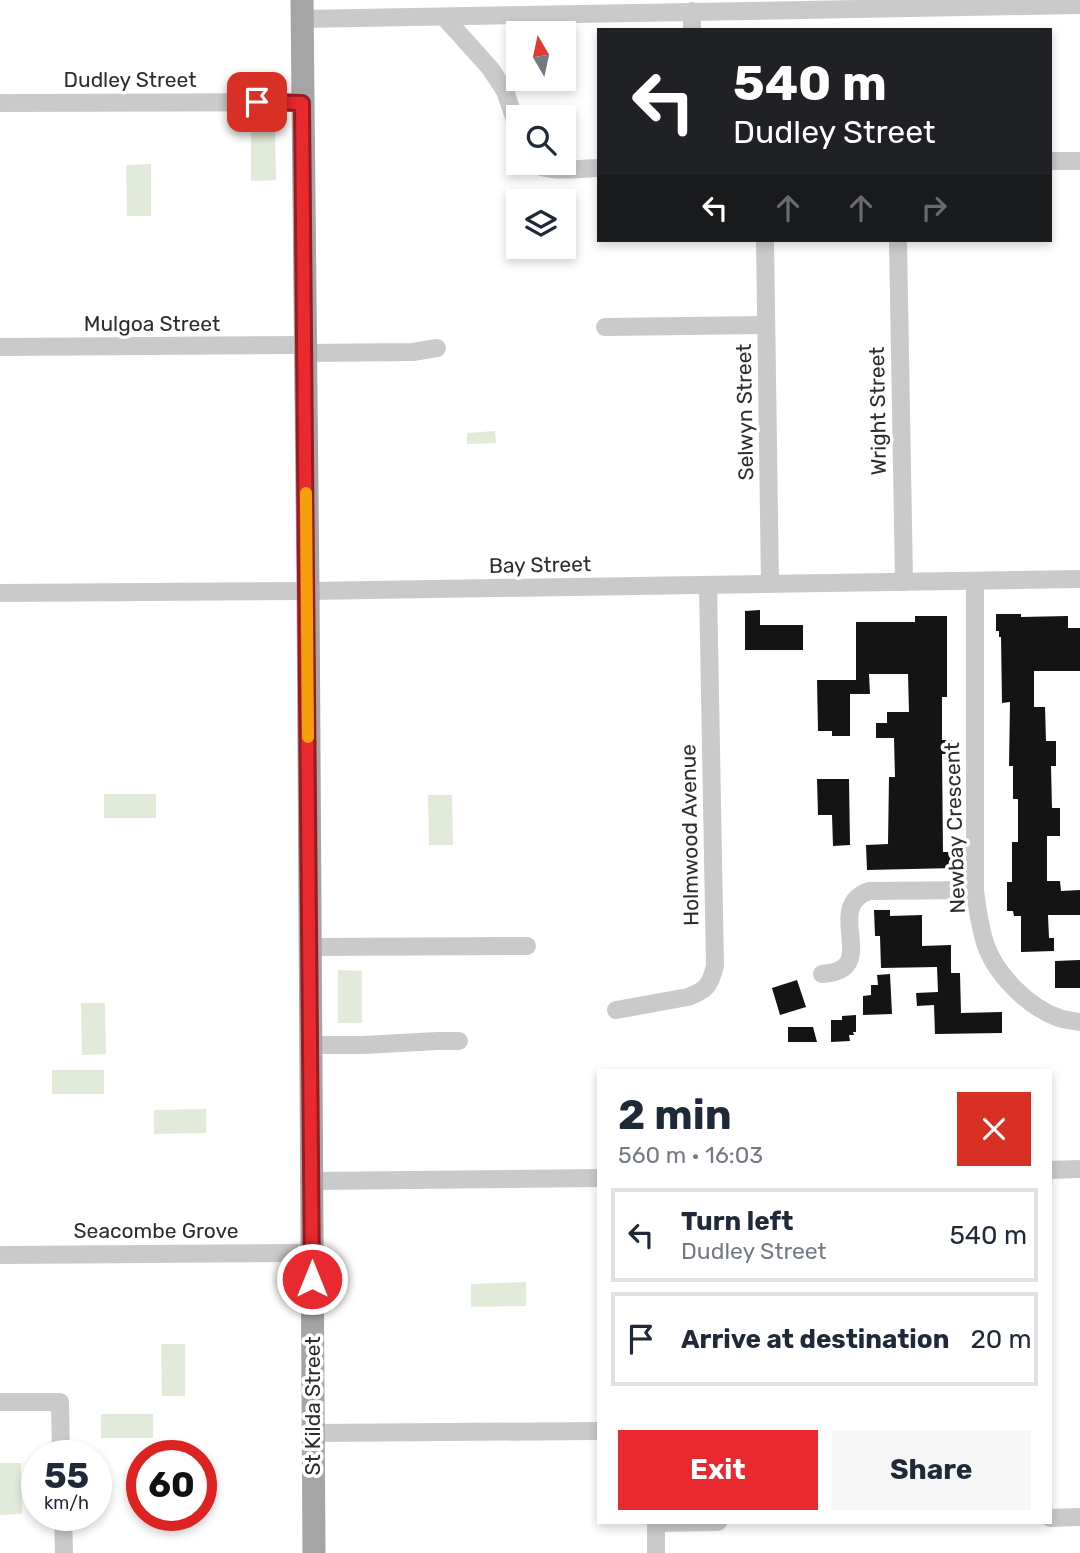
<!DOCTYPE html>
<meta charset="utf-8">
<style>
body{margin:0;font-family:Rubik,sans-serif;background:#f6f6f7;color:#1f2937;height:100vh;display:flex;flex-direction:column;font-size:26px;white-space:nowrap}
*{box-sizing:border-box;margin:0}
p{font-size:23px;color:#747a83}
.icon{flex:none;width:38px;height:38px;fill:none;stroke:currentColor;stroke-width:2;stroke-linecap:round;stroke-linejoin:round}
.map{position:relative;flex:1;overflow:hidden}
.sheet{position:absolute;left:597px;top:1069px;width:455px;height:455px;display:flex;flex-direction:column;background:#fff;border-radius:0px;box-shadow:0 4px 10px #0003}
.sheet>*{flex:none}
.guide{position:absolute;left:597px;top:28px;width:455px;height:214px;border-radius:0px;box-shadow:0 4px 10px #0003;background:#202124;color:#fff;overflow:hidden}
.needle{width:46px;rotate:351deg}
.tools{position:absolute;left:506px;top:21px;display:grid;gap:14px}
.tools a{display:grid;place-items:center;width:70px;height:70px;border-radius:0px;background:#fff;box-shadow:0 4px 10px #0003;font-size:35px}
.speed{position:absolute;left:21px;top:1440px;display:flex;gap:14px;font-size:35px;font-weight:700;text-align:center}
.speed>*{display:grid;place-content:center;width:91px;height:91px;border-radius:50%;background:#fff;box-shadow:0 4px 10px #0003;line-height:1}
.speed small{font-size:18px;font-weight:400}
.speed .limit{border:10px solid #d22;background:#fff;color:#111}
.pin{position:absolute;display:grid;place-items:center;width:60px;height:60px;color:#fff;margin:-30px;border-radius:14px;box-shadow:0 4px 10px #0006}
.me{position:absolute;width:77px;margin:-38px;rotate:0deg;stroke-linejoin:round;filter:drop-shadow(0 0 5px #0008)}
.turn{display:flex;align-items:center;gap:24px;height:147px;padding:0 21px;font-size:32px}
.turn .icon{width:91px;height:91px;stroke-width:2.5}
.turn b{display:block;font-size:49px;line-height:60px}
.lanes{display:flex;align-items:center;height:66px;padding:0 21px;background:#0003;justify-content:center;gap:35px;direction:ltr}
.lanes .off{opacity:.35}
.round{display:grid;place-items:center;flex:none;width:74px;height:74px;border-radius:0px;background:#f6f6f7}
.headline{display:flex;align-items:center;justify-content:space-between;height:119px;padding:0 21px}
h1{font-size:42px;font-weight:700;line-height:52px}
.action{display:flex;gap:14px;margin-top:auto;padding:14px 21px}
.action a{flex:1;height:80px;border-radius:0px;background:#e92930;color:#fff;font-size:28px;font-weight:700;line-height:80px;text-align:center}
.action a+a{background:#f6f6f7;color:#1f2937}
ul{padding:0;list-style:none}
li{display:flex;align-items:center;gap:21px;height:94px;margin:0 14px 10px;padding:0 7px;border:4px solid #e0e1e3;border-radius:0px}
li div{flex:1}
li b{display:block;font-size:26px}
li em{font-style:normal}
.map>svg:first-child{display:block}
</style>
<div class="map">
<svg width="1080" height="1553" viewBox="0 0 1080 1553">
<rect width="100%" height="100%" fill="#fff"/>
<g fill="#e2ebd9">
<polygon points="251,129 275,129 276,180 251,181"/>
<polygon points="151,164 151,216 127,216 126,165"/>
<polygon points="495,431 496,443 467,444 467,433"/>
<rect x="104" y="794" width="52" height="24"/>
<polygon points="428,795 452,795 453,845 429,845"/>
<polygon points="338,970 362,971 362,1023 338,1023"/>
<polygon points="81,1003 105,1003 106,1054 82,1055"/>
<rect x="52" y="1070" width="52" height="24"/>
<polygon points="206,1109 206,1133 154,1134 154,1110"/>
<polygon points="526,1282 526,1306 471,1307 471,1284"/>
<polygon points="161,1344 185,1344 185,1396 162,1396"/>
<rect x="101" y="1414" width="52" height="24"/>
<polygon points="0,1463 21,1463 22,1514 0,1515"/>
</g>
<g fill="#141414">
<polygon points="760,610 760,625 803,625 803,650 745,650 745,611"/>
<polygon points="996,614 1021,614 1021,617 1068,616 1068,628 1080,628 1080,671 1034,671 1034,707 1045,707 1046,741 1056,741 1056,766 1051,766 1052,808 1060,808 1060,836 1047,836 1047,881 1060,881 1061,891 1080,890 1080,915 1048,915 1049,938 1054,938 1054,951 1021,952 1021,916 1014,916 1013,911 1007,911 1007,882 1012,882 1012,842 1018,842 1018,799 1013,799 1013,766 1009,766 1010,702 1002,703 1001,637 999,637 999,631 996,631"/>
<polygon points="915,616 947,616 947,697 942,697 942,740 952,740 952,754 942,754 943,852 955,852 955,868 867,870 866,845 888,844 889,777 895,777 894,738 876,738 876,723 887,723 887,712 909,712 908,674 869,674 870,694 850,694 850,736 832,736 832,731 818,731 817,680 856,680 856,622 915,622"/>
<polygon points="817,779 849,779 850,845 833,846 832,815 818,815"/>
<polygon points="874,910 890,910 890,916 922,915 922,946 951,945 951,973 960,973 961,1013 1002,1012 1002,1033 935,1034 934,1005 917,1006 916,993 938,992 937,967 881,968 880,936 875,936"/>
<polygon points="1080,960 1080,988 1055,988 1055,961"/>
<polygon points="890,974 892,1014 863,1015 863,996 871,995 871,985 878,985 877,975"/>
<polygon points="797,980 806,1007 780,1015 772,988"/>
<polygon points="856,1015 856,1032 853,1032 854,1035 849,1035 850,1041 831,1042 831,1020 842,1020 842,1016"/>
<polygon points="788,1027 813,1027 817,1042 788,1042"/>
</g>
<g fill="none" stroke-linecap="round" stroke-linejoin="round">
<g stroke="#cacaca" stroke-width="18">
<polyline points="692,11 692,30"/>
<polyline points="444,17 490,68 505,91 518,129"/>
<polyline points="302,19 1080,5"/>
<polyline points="0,103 302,102"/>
<polyline points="1050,161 1080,161"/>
<path d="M534,163C547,174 581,168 598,168"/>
<polyline points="765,240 770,584"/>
<polyline points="898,240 904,582"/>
<polyline points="605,327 766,325"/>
<polyline points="0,347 305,345"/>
<polyline points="305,353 413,352 437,348"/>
<path d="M975,581V890C977,908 980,926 985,943C995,974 1028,1007 1059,1018C1065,1020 1073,1021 1080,1022"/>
<polyline points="0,593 308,591 1080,579"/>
<polyline points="309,947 527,946"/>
<path d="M822,974C829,973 837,973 843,968C866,952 829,905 869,891L975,890"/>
<path d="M616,1010L688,997C707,990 710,985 715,966L708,585"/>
<polyline points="311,1045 363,1045 438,1041 459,1041"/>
<polyline points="1050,1170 1080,1169"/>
<polyline points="312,1181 598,1178"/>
<polyline points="0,1255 312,1253"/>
<polyline points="0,1402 60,1402 61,1456"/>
<polyline points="313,1433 598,1431"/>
<polyline points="63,1516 64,1553"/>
<polyline points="1050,1518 1080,1517"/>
<polyline points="656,1522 656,1553"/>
<polyline points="656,1523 718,1522"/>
</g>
<polyline stroke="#a5a5a5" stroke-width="23" points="302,0 308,591 314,1553"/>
</g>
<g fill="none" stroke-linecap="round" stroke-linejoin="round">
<defs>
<polyline id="route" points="257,102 302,103 312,1279"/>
</defs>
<use href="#route" stroke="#971b1f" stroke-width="18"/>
<use href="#route" stroke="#e92930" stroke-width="12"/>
<polyline stroke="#f59e0b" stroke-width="12" points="306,493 308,737"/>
</g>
<g text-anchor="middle" stroke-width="7" stroke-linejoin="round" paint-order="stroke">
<g font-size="21" fill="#2d2d2d" stroke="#fff">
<text x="130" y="87">Dudley Street</text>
<text x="152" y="331">Mulgoa Street</text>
<text transform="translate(878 411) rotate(-91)" y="7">Wright Street</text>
<text transform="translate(745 412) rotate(-91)" y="7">Selwyn Street</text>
<text transform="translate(540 565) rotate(-1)" y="7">Bay Street</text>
<text transform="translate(955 828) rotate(-92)" y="7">Newbay Crescent</text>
<text transform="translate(690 835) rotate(-91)" y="7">Holmwood Avenue</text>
<text x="156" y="1238">Seacombe Grove</text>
<text transform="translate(313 1406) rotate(-90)" y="7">St Kilda Street</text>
</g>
</g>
</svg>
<div class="tools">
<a><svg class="needle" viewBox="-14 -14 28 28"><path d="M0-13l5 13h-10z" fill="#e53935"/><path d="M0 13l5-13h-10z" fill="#747a83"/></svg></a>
<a><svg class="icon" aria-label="search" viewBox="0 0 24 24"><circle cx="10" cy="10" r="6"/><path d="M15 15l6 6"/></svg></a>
<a><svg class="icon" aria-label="layers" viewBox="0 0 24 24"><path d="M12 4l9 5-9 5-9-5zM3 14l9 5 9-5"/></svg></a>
</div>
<div class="speed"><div>55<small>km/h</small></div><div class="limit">60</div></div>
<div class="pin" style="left:257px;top:102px;background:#d93025"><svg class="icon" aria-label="arrive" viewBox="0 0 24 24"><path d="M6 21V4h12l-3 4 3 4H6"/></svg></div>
<svg class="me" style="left:312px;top:1279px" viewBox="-20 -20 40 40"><circle r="17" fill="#e92930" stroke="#fff" stroke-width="3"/><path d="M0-11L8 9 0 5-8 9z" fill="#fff"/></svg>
<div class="guide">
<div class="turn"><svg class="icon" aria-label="left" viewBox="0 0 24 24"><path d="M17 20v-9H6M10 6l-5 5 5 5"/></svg><div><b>540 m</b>Dudley Street</div></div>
<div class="lanes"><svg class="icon" aria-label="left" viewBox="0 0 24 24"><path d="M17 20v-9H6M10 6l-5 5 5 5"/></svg><svg class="icon off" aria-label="ahead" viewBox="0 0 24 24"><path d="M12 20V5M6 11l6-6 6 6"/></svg><svg class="icon off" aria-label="ahead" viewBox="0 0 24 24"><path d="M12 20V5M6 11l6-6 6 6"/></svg><svg class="icon off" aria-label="right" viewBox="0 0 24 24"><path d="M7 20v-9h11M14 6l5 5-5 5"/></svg></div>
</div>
<section class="sheet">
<div class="headline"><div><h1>2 min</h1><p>560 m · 16:03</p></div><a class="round" style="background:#d93025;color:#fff"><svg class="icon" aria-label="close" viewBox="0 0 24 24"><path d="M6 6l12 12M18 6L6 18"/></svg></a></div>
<ul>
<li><svg class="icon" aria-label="left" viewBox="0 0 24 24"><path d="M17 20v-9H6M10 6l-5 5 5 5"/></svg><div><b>Turn left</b><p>Dudley Street</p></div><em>540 m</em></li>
<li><svg class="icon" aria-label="arrive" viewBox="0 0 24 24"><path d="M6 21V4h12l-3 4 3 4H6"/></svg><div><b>Arrive at destination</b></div><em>20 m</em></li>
</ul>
<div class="action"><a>Exit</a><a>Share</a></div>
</section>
</div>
